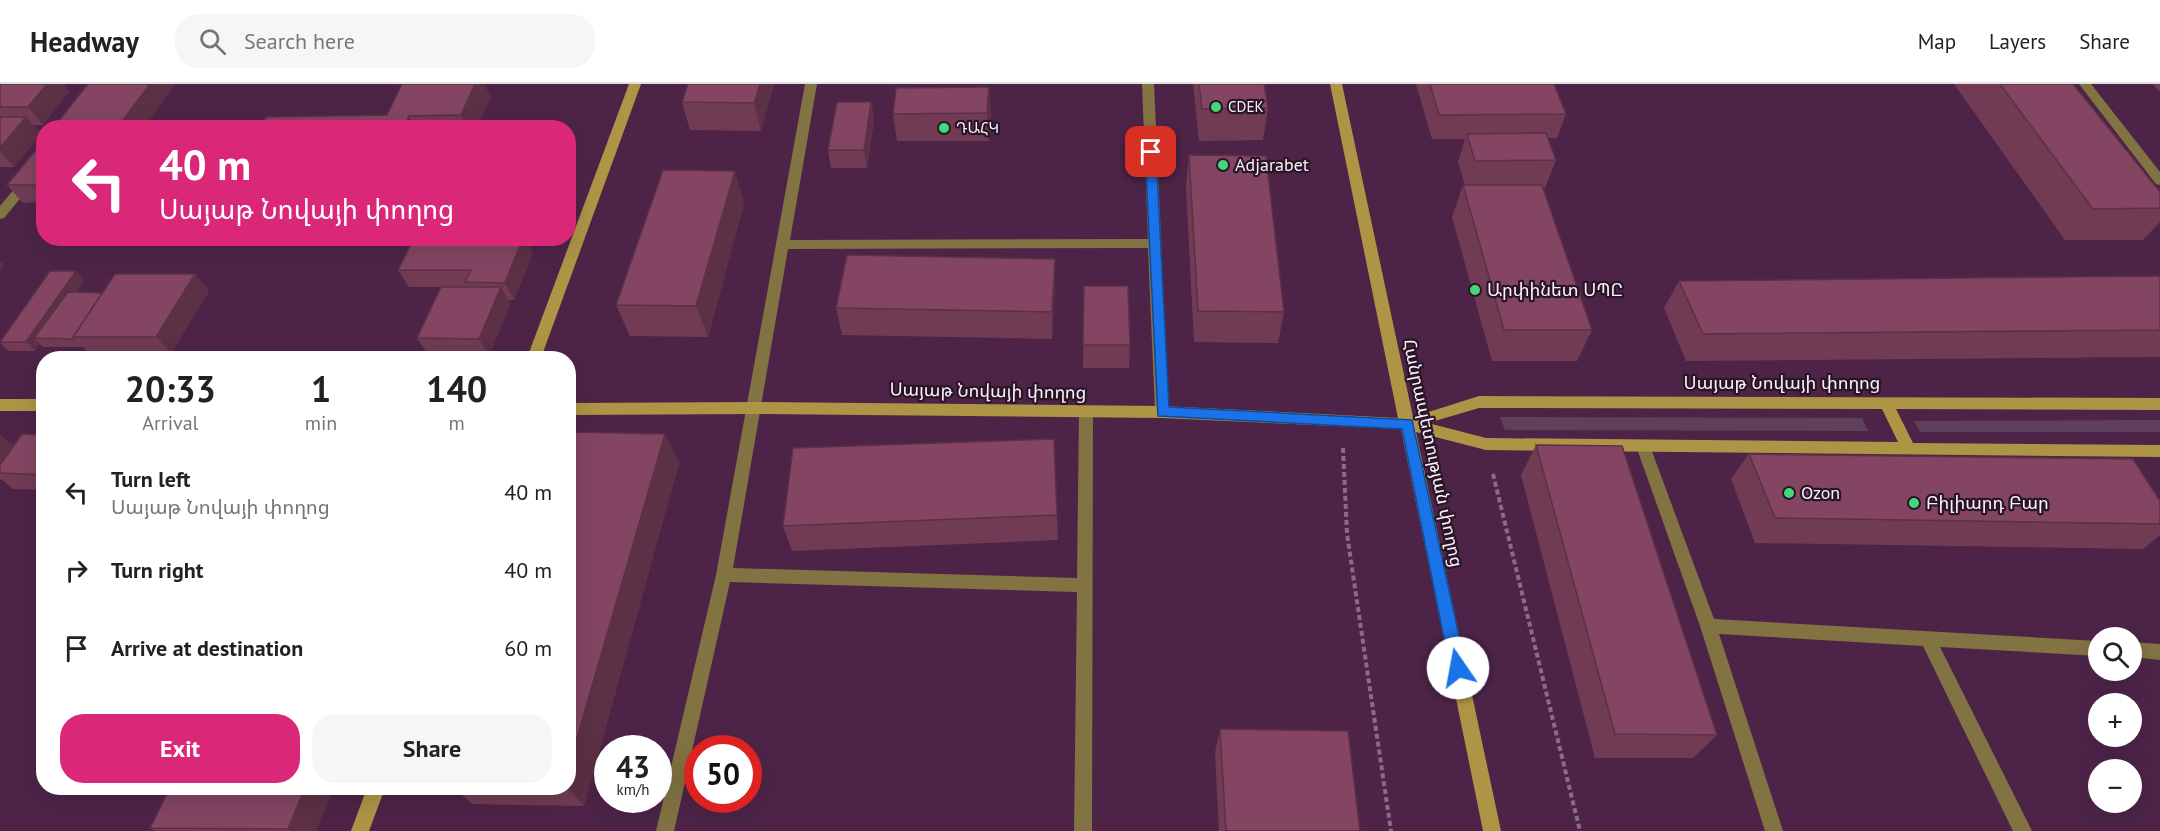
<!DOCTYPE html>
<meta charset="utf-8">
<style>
body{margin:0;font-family:"PT Sans","Noto Sans Armenian",sans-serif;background:#f6f6f6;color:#222;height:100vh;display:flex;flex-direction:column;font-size:22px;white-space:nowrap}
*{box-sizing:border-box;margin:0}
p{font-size:20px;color:#767676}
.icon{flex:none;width:33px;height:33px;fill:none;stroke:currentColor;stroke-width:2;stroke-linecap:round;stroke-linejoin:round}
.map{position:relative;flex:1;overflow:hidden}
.drawer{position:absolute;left:36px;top:267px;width:540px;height:444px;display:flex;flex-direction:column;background:#fff;border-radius:24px;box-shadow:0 6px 24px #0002}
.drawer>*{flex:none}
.guide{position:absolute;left:36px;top:36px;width:540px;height:126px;border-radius:24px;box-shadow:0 6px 24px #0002;background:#db2777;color:#fff;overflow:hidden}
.controls{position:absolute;left:2088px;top:543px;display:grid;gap:12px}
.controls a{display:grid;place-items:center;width:54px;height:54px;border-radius:50%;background:#fff;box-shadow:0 6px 24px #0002;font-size:30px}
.speed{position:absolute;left:594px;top:651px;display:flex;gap:12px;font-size:30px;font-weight:700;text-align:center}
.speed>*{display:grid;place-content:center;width:78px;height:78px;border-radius:50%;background:#fff;box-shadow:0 6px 24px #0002;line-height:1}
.speed small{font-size:15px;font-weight:400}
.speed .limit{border:9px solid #d22;background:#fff;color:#111}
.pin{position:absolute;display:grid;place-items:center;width:51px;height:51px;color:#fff;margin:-26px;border-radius:12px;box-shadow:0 3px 9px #0006}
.me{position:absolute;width:66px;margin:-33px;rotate:348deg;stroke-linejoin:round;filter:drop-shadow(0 0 4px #0008)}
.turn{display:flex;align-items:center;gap:21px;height:126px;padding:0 24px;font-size:27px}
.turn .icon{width:78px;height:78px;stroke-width:2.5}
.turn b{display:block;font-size:42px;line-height:51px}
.eta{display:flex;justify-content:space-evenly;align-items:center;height:102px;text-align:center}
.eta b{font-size:36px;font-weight:800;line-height:42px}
.cta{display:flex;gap:12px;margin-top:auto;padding:12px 24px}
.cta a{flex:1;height:69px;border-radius:24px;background:#db2777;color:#fff;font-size:24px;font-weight:800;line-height:69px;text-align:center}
.cta a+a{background:#f6f6f6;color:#222}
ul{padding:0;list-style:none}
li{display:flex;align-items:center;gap:18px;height:78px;padding:0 24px}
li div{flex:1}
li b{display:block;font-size:22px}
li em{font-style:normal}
header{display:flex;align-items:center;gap:36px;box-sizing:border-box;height:84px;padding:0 30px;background:#fff;border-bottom:2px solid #e0e0e0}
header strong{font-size:28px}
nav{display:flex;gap:33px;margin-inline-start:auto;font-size:21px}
.search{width:420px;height:54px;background:#f6f6f6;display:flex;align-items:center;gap:15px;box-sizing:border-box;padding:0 21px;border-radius:24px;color:#767676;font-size:22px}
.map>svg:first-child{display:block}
</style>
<header>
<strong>Headway</strong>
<div class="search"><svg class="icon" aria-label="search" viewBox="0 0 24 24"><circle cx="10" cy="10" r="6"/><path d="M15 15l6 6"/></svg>Search here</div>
<nav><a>Map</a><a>Layers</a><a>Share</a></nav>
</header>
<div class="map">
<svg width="2160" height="747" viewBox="0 0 2160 747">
<rect width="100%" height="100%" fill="#4d2448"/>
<g fill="#5f3f5a">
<polygon points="1500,333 1862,334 1868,347 1505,346"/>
<polygon points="2160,336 2160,348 1920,348 1914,337"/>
</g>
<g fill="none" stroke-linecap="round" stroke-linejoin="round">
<g stroke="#8b6b87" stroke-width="4" stroke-dasharray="5 3" stroke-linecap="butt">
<polyline points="1343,364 1347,450 1391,747"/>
<polyline points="1493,390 1580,747"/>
</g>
<g fill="#827343" fill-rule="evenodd">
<polygon points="805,0 817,0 790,156 1148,155 1142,0 1154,0 1169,328 1167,332 1157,332 1155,328 1148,164 788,165 733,484 1077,494 1079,327 1081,323 1091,323 1093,327 1092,747 1074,747 1077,508 730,498 674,747 656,747 716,491"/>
<polygon points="2079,0 2091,0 2160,88 2160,101 2156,100"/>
<polygon points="44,73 44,86 4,134 0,135 0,122 40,74"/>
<polygon points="1643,356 1648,358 1650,362 1714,535 2098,557 2098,572 1940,563 2032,747 2013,747 1923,562 1719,550 1783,747 1765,747 1700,542 1636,362 1638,358"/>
<polygon points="2132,558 2160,560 2160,576 2132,573"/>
</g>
<g fill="#ae9445" fill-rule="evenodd">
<polygon points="629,0 641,0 541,274 527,274"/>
<path d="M1330,0H1342L1413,333L1479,312L2160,314V326L1896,325L1913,359L2160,361V373L1486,366L1416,348L1501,747H1483L1401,345L1162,334L754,330L568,331V319L754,318L1162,322L1398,334ZM1479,324L1882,325L1898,358L1486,354L1428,339Z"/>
<rect x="0" y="315" width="44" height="12"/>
<polygon points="367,704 385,704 369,747 351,747"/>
</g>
</g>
<g fill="#713b54">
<polygon points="0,0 69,7 43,41 33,41 41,50 14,83 0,83"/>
<polygon points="774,0 761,47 690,46 682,18"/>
<polygon points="1193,0 1264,0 1268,24 1263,56 1199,57"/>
<polygon points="1416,0 1554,0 1566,30 1557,54 1548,54 1556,76 1545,104 1543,104 1592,246 1577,277 1492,277 1452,133 1463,101 1465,101 1458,78 1465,55 1432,55"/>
<polygon points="1954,0 2073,0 2160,108 2160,138 2143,156 2065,156"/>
<polygon points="2153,0 2160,0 2160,8"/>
<polygon points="989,3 991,31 989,57 897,57 893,30"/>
<polygon points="491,13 477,44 259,44 387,31"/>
<polygon points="871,18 874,35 867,84 831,84 828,66"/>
<polygon points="44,56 44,118 23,119 7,101"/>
<polygon points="1189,71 1284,228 1278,259 1194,258 1186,103"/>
<polygon points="744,119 708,253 630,252 616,221"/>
<polygon points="414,154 525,154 533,169 514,216 508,216 510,220 489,272 428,271 417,254 441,203 409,203 398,186"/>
<polygon points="1055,175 1055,202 1052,255 842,251 836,224"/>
<polygon points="76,187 84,196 76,209 102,209 195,190 209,207 171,269 89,270 83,263 43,263 40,260 35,267 9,267 0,259"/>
<polygon points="2160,192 2160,273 1686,277 1664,224 1679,197"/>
<polygon points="1084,202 1130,261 1129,284 1083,284"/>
<polygon points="665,350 679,379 584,722 472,720 454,704 568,704"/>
<polygon points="44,351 44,406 13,405 1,395 0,396 0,352 1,352 13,362"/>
<polygon points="1054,355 1058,456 792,467 783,442"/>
<polygon points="1536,361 1717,651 1693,674 1595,674 1521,391"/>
<polygon points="1749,370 2160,417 2160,451 2143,465 1755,459 1731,395"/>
<polygon points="1220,645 1360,747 1219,747 1215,669"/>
<polygon points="170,704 316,747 155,747 150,744"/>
</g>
<g fill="#5c3045">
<polygon points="47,0 64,0 69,7 43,41 28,23"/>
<polygon points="150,0 175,0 144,44 117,44"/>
<polygon points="475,0 484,0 491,13 477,44 467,44 461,31"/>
<polygon points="760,0 774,0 761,47 754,19"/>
<polygon points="989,3 991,31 989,57 987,29"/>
<polygon points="871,18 874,35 867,84 864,66"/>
<polygon points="409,32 415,44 403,44"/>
<polygon points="26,33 41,50 14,83 0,67 0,64"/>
<polygon points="735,87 744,119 708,253 696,222"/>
<polygon points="523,154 525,154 533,169 514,216 505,199"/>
<polygon points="1055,175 1055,202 1052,255 1052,228"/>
<polygon points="0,177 5,181 0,187"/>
<polygon points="76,187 84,196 44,254 34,254 40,260 35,267 26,258"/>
<polygon points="195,190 209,207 171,269 156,253"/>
<polygon points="501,203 510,220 489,272 479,255"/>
<polygon points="665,350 679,379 584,722 568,704 568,685"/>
<polygon points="1,352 20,368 0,389 0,354"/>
<polygon points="305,704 334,704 316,747 290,747 288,745"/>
</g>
<g fill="#834562" stroke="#5c3045" stroke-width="1.5">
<polygon points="0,0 47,0 28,23 0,23"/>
<polygon points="88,0 150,0 117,44 53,44"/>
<polygon points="402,0 475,0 461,31 409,32 403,44 259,44 266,33 387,31"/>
<polygon points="688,0 760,0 754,19 682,18"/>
<polygon points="1199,0 1264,0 1268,24 1202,25"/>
<polygon points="1430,0 1554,0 1566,30 1439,31"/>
<polygon points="2000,0 2073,0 2160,108 2160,124 2093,125"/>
<polygon points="989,3 987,29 893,30 896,4"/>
<polygon points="837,18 871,18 864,66 828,66"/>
<polygon points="0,33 26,33 0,64"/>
<polygon points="1546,49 1556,76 1475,77 1467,50"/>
<polygon points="44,56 44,101 7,101"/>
<polygon points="1189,71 1266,72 1284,228 1198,227"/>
<polygon points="663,86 735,87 696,222 616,221"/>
<polygon points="1463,101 1542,101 1592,246 1504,246"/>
<polygon points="414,154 523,154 505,199 465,198 471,186 398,186"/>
<polygon points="847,171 1055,175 1052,228 836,224"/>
<polygon points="50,187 76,187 26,258 0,258"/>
<polygon points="115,190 195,190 156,253 73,253"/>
<polygon points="2160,192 2160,246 1703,250 1679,197"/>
<polygon points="1084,202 1128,202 1130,261 1083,261"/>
<polygon points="441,203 501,203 479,255 417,254"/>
<polygon points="68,208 102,209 73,253 74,255 34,254"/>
<polygon points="570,348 665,350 568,685 568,352"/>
<polygon points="22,350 44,351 44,391 0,389 0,381"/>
<polygon points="1054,355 1057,431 783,442 793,364"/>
<polygon points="1536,361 1622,362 1717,651 1615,650"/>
<polygon points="1749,370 2133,375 2160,417 2160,440 1775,434"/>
<polygon points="1220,645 1348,647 1360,747 1226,747"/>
<polygon points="170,704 305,704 288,745 150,744"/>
</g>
<polygon fill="#1a73e8" stroke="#114b97" stroke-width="1.5" points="1151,65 1156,68 1169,323 1412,336 1466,584 1463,589 1458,591 1453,589 1450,584 1402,345 1158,332 1145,68"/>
<g fill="#45d77a" stroke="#281626" stroke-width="2">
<circle cx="1216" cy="23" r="6"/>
<circle cx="944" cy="44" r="6"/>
<circle cx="1223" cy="81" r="6"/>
<circle cx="1475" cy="206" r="6"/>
<circle cx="1789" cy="409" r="6"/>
<circle cx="1914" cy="419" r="6"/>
</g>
<g text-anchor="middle" stroke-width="4.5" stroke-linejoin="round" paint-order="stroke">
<g font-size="15" fill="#ffeffc" stroke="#281626" text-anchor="start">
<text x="1228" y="28">CDEK</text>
<text x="956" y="49">ԴԱՀԿ</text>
</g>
<g font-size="18" fill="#ffeffc" stroke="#281626" text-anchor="start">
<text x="1235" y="87">Adjarabet</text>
<text x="1487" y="212">Արփինետ ՍՊԸ</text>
<text x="1801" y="415">Ozon</text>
<text x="1926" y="425">Բիլիարդ Բար</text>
</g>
<g font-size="18" fill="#ffeffc" stroke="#281626">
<text x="1782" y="305">Սայաթ Նովայի փողոց</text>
<text transform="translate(988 307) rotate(1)" y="6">Սայաթ Նովայի փողոց</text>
<text transform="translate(1433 369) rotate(78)" y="6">Հանրապետության փողոց</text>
</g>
</g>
</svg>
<div class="controls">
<a><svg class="icon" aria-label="search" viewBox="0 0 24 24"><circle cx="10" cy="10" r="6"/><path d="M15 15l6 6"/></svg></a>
<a>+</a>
<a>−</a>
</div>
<div class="speed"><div>43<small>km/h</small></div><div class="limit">50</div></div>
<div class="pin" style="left:1151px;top:68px;background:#d93025"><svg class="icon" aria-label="arrive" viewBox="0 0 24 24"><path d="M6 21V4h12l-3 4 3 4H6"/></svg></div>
<svg class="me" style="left:1458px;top:584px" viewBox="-20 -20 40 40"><circle r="19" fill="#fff"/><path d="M0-13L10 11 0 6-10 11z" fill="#1a73e8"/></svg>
<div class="guide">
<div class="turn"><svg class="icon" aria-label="left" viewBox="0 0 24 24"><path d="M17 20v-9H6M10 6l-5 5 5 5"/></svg><div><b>40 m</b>Սայաթ Նովայի փողոց</div></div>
</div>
<section class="drawer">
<div class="eta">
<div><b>20:33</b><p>Arrival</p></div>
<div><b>1</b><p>min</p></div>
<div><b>140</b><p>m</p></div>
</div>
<ul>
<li><svg class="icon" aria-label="left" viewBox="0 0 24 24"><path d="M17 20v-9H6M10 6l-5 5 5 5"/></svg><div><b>Turn left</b><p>Սայաթ Նովայի փողոց</p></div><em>40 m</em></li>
<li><svg class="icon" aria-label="right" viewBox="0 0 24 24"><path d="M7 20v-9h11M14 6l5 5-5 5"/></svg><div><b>Turn right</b></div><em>40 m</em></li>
<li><svg class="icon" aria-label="arrive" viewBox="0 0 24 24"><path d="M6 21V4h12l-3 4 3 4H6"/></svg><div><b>Arrive at destination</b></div><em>60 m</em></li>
</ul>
<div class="cta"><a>Exit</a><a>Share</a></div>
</section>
</div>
